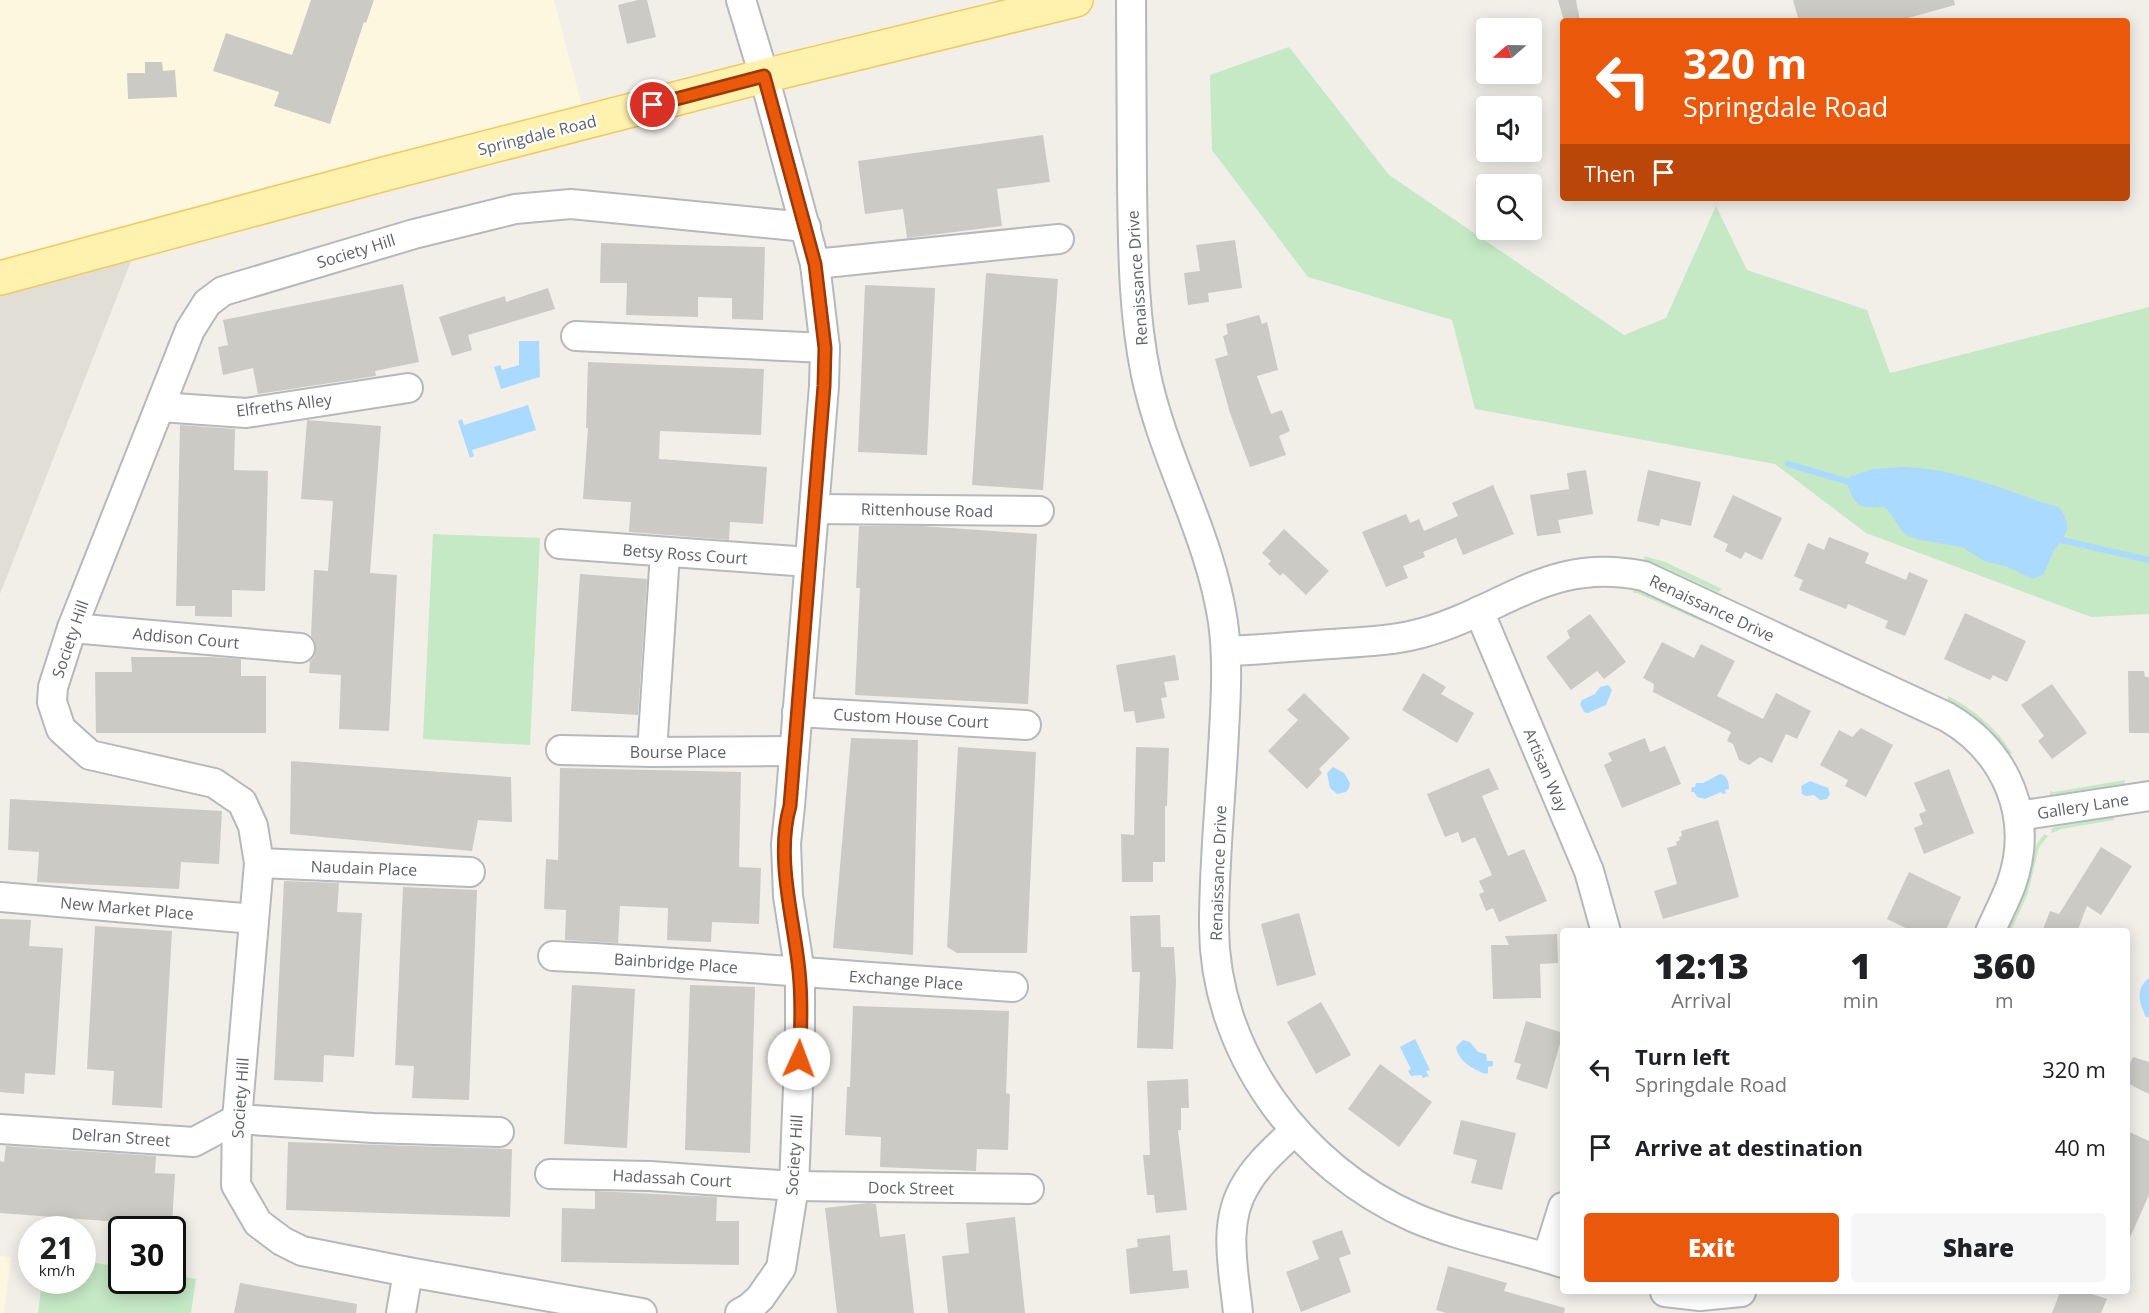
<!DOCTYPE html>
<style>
body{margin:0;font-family:"Open Sans",sans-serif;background:#f6f6f6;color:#202124;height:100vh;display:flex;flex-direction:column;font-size:22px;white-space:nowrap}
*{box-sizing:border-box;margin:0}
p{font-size:20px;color:#757577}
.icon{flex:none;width:33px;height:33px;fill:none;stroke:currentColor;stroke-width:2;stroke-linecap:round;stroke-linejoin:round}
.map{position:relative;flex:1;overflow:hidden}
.side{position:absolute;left:1560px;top:928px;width:570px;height:366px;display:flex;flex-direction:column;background:#fff;border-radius:6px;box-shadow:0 3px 15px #0003}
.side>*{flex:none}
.banner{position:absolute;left:1560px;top:18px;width:570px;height:183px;border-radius:6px;box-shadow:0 3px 15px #0003;background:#ea580c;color:#fff;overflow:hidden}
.needle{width:39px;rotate:250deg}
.controls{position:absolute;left:1476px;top:18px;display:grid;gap:12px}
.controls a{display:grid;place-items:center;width:66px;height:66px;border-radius:6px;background:#fff;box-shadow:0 3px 15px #0003;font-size:30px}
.speed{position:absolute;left:18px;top:1216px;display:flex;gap:12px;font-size:30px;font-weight:700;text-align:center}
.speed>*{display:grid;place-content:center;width:78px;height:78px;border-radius:50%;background:#fff;box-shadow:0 3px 15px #0003;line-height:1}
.speed small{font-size:15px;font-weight:400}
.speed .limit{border:3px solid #111;border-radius:9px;background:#fff;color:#111}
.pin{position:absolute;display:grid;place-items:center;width:51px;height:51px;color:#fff;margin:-26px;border:3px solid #fff;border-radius:50%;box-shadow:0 2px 6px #0007}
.me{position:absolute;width:66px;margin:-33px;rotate:2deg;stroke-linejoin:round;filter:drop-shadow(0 0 4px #0008)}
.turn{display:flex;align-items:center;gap:21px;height:126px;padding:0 24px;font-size:27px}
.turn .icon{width:78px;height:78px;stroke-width:2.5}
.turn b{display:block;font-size:42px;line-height:51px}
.then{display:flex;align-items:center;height:57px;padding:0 24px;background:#0003;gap:12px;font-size:22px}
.eta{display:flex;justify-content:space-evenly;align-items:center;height:102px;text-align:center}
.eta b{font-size:36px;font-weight:800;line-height:42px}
.primary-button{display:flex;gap:12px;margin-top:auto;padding:12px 24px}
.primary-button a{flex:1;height:69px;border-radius:6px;background:#ea580c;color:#fff;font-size:24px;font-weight:800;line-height:69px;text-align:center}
.primary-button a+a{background:#f6f6f6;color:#202124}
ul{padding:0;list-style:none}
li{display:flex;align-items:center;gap:18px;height:78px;padding:0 24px}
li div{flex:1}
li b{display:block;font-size:22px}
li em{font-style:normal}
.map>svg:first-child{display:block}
</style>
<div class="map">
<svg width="2149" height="1313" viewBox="0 0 2149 1313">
<rect width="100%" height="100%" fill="#f1efe8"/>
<g fill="#fef7e0">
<polygon points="0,0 554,0 586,122 0,278"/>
<polygon points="0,1256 11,1257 4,1313 0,1313"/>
</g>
<polygon fill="#e1ded6" points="139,241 0,594 0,278"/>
<g fill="#c5e8c5">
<polygon points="1289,47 1389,175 1624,335 1666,318 1716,206 1747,270 1867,310 1890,373 2149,307 2149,614 2091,617 1866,533 1775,464 1475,409 1452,320 1308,277 1212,150 1210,75"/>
<polygon points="433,534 540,538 530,745 423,739"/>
<polygon points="1644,556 1665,562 1722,589 1718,592 1661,566 1645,561"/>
<polygon points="1635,589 1657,596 1708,620 1708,624 1637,593 1633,593"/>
<path d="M1948,696C1974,709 1997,729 2012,753L2008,754C1992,732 1974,711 1948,701Z"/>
<polygon points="2125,780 2124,784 2050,795 2050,791 2054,792"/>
<polygon points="2114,816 2114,820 2061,829 2052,833 2051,829 2055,827"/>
<polygon points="2044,834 2048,836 2039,847 2028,893 2011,931 2007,932 2028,881 2035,847"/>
<polygon points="83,1261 121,1267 122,1281 172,1281 173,1275 196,1279 191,1313 38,1313 42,1281 82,1281"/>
</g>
<g fill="#aadaff">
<polygon points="519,341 539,341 540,377 501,389 494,367 500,365 502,370 519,365"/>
<polygon points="528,405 536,430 472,450 474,456 470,458 458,421 462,419 464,425"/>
<path d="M1904,467C1943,468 1982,481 2019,494C2034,499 2043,504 2059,507C2074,528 2066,533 2054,551C2050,558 2047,566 2044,574L2033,579L2008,567L1984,561L1962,547L1921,540L1908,536L1902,531L1887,509L1883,507H1865L1858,504L1852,496L1846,481L1850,476L1873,469Z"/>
<polygon points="1608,685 1612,690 1606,705 1588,713 1584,712 1580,704 1582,700 1595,694 1600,687"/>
<polygon points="1333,767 1344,773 1350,783 1349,788 1346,792 1337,794 1330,788 1327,773"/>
<path d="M1720,774C1727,774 1729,783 1729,789L1725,790L1726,793L1723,794L1721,792L1705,799L1697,797L1694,792H1691L1692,787H1695L1696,783H1703Z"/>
<polygon points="1810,781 1828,788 1830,794 1827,799 1820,800 1814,795 1806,796 1802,794 1801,786"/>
<path d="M2149,978V1017H2146C2139,1003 2135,989 2149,978Z"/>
<polygon points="1415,1039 1430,1070 1426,1071 1429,1076 1423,1078 1421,1075 1411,1076 1408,1071 1411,1069 1400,1047"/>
<path d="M1463,1040L1470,1042L1478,1052L1486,1054L1487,1061H1493V1066L1488,1067V1073L1485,1074C1473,1069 1458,1061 1456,1047Z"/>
</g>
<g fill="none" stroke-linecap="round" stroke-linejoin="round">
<g stroke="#aadaff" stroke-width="6">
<polyline points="1788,464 1853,483"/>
<polyline points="2057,539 2149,560"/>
</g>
</g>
<g fill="#cccac5">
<polygon points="311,0 374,0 366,23 364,22 330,124 274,106 279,92 213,71 226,33 292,55"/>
<polygon points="638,0 647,0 656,37 627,44 618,5"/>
<polygon points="1558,0 1576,0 1580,21 1564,21"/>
<polygon points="1793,0 1954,0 1955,5 1897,21 1799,21"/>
<polygon points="145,62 162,62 163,71 175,70 177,97 128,99 127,73 145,73"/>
<polygon points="1043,135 1050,182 997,189 1002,226 907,238 903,209 865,214 858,161"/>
<polygon points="1235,240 1242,288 1208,293 1209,302 1188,305 1184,273 1200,271 1196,245"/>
<polygon points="601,243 765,247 763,320 732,319 732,298 698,297 698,317 626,315 627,283 600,283"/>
<polygon points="986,273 1058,279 1043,490 972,485"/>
<polygon points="403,284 419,362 375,371 376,376 258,394 253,368 223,375 218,347 228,345 223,320"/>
<polygon points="865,285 935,288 927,455 858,452"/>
<polygon points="548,288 555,309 468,335 472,350 452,356 439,317 505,296 506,302"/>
<polygon points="1259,315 1262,324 1267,322 1278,370 1257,376 1271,414 1282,410 1290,431 1279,436 1286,455 1250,467 1230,413 1215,359 1228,355 1223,336 1228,334 1226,324"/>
<polygon points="588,362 764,369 761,435 660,431 659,459 767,467 763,524 730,522 729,540 629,532 631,502 583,499 588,428 586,428"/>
<polygon points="307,420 381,426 370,573 397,575 389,731 339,729 341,675 309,673 310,661 314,657 316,649 315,642 311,636 314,570 328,571 333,501 301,499"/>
<polygon points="180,425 235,429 234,470 268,471 265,591 232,590 232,617 195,616 195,606 176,606"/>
<polygon points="1586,470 1593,514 1558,520 1561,533 1537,536 1530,495 1569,489 1567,473"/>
<polygon points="1648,470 1701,482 1691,526 1661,519 1659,526 1637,521"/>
<polygon points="1493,485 1514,534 1463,555 1456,538 1423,552 1425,557 1403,566 1408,578 1386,587 1362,532 1406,514 1410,523 1419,519 1424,531 1458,516 1452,503"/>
<polygon points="1733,495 1782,518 1762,560 1745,552 1741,559 1725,551 1728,544 1713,537"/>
<polygon points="859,526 922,526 1037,534 1028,704 855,695 860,588 856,588"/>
<polygon points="1284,529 1329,571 1306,595 1283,573 1280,576 1268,564 1271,561 1262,553"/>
<polygon points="1829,537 1869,553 1865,563 1906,580 1909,572 1928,580 1905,636 1885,628 1888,621 1848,604 1846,609 1799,590 1803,580 1794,576 1808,543 1824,550"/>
<polygon points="580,574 647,579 638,715 571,711"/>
<polygon points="1965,613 2026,641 2007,682 1993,675 1990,680 1944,659"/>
<polygon points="1590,614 1626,662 1604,679 1597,671 1571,690 1546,657 1570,638 1567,631"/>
<polygon points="1662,642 1694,658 1701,644 1735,661 1717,696 1763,719 1776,693 1811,711 1797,739 1786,734 1772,763 1760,757 1749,765 1739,760 1733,744 1727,741 1731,732 1653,692 1654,684 1643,678"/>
<polygon points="1175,655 1179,680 1164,682 1167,697 1161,698 1165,718 1136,723 1134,711 1124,712 1116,665"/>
<polygon points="131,657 210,657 241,659 241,676 266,676 266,733 96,733 95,672 132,672"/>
<polygon points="2128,671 2144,671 2145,677 2149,677 2149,733 2129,733"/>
<polygon points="1423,673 1446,687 1441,694 1474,713 1457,743 1402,710"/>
<polygon points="2052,684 2087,733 2052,759 2038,741 2044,736 2021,705"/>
<polygon points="1304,693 1350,738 1319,769 1322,773 1307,789 1268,751 1298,720 1287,710"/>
<polygon points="1861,728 1893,745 1866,797 1845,786 1848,780 1820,765 1839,730 1852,737"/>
<polygon points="851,738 918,740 913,955 833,948"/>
<polygon points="1645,738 1650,752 1665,746 1681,784 1622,808 1604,765 1612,761 1608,753"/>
<polygon points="958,747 1036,752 1027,953 957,953 947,947"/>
<polygon points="1136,747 1169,748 1167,806 1165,806 1165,862 1153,862 1153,882 1122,882 1121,834 1134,835"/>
<polygon points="291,761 511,777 512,822 478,820 472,851 290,834"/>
<polygon points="560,768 741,772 739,867 761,868 759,924 712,922 711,942 667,940 668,908 620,906 618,943 565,940 566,910 544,909 546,859 558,860"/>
<polygon points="1489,768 1499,789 1482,796 1508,856 1524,849 1547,901 1499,922 1493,908 1486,911 1479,894 1484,892 1479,881 1492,875 1475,837 1462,843 1458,832 1445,837 1427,794"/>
<polygon points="1949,769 1974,833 1924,854 1914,828 1923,824 1919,814 1926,811 1914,783"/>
<polygon points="10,799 222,811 219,864 181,862 179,889 37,882 39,852 8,850"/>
<polygon points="1718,820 1739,897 1663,919 1654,891 1677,884 1667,848 1677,845 1676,842 1680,840 1679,837 1682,836 1681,831"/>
<polygon points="2101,847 2132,866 2101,915 2087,906 2077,932 2042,932 2050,911 2059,914"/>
<polygon points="1909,872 1961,897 1945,932 1914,932 1887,919"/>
<polygon points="284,881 339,883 337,912 362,913 354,1057 324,1055 323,1082 274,1080"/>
<polygon points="403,887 477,890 469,1100 412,1098 414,1066 395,1065"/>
<polygon points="1299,913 1316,975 1277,986 1261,924"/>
<polygon points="1160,915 1161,947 1174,947 1176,981 1173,1049 1137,1048 1140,972 1132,972 1130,916"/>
<polygon points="0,919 31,920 29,946 63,948 55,1075 25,1073 24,1094 0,1092"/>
<polygon points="95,926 172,931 162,1108 112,1105 114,1071 87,1069"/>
<polygon points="1557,934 1558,963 1540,964 1541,998 1493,999 1491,945 1509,945 1505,936"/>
<polygon points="572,985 635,989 627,1148 564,1144"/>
<polygon points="690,985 755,987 750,1153 685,1150"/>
<polygon points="1321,1002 1351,1055 1316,1074 1287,1022"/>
<polygon points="853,1006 1009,1011 1006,1093 1010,1094 1008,1150 977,1149 976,1171 880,1167 881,1137 845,1135 847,1087 850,1087"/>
<polygon points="1526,1021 1563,1033 1547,1089 1516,1079 1521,1064 1514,1062"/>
<polygon points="2133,1057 2149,1062 2149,1094 2127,1083 2127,1070"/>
<polygon points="1380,1064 1432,1102 1399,1147 1348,1109"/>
<polygon points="1188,1079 1189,1108 1181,1108 1181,1130 1178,1130 1187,1210 1156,1213 1154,1195 1147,1195 1143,1155 1150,1155 1147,1081"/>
<polygon points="1461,1120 1516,1133 1502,1190 1471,1183 1477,1160 1453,1154"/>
<polygon points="2127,1131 2149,1141 2149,1195 2127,1244"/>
<polygon points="288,1142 512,1149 510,1217 286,1210"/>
<polygon points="6,1146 156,1156 155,1173 175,1174 172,1226 0,1213 0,1161 4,1162"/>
<polygon points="595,1191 717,1197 716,1221 739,1221 739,1265 561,1262 562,1208 595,1209"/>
<polygon points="868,1203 876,1204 880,1237 905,1234 914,1313 837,1313 825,1208"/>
<polygon points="1015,1217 1025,1313 948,1313 942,1256 969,1253 966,1223"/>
<polygon points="1342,1230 1351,1254 1339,1258 1351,1292 1301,1312 1286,1272 1319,1259 1312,1241"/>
<polygon points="1170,1235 1173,1271 1187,1270 1189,1288 1130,1294 1126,1249 1138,1247 1137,1239"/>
<polygon points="1448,1266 1507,1283 1504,1291 1565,1308 1564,1313 1446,1313 1436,1310"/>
<polygon points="240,1283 357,1304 356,1313 234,1313"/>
<polygon points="2060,1292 2086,1292 2107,1299 2101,1313 2052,1313"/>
</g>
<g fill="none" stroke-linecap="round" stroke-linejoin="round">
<defs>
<g id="minor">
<path d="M1131,0C1131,62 1132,123 1132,185C1133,249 1133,312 1146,375C1164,460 1210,535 1223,622C1228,658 1226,696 1224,732C1221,796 1214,860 1214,924C1213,1050 1300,1168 1415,1218C1462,1238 1514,1247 1563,1263"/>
<polyline points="815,264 1059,239"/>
<polyline points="576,336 825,348"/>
<polyline points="160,407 246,413 408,388"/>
<polyline points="814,509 1039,511"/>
<polyline points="560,544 809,562"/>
<polyline points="1479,611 1589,871 1606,932"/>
<polyline points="72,628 300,648"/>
<path d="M1226,651C1261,650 1296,646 1331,644C1362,642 1392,641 1422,633C1505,610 1550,556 1644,576L1947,717C2007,752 2035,818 2011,885C2005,901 1997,916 1990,932"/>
<polyline points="797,712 1026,725"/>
<polyline points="561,750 652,752 794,751"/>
<polyline points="652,752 665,553"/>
<polyline points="2018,816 2149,796"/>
<polyline points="259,863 470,872"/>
<polyline points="0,897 254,919"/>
<path d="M553,956C706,963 860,977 1013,987"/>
<polyline points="0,1129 194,1142 237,1119 373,1128 499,1132"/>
<polyline points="550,1174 650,1176 794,1186 1029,1189"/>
<polyline points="1547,1258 1563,1207"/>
<polyline points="1665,1292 1700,1296 1741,1292"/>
<polyline points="401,1313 408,1272"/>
<polyline points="642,1313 408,1272 302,1251 282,1241 258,1223 236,1185 237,1119 259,863 253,826 242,802 236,798 214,783 90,755 61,729 52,702 53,687 72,628 190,330 207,303 223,291 414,234 515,209 571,204 806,227"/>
<polyline points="740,1313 749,1308 760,1298 781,1268 794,1186 800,1038 800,973 788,896 786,844 790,806 824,386 825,348 815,264 764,76 741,0"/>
<path d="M1238,1313C1234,1271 1222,1224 1245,1186C1257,1164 1277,1148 1294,1131"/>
</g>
<polyline id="major" points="0,278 388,173 764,76 1076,0"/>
</defs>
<use href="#minor" stroke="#b5b8bc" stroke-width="32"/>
<use href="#major" stroke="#f2c960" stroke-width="36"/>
<use href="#minor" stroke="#fff" stroke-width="28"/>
<use href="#major" stroke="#fff2af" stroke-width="33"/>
</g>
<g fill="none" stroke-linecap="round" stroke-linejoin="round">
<defs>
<path id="route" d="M653,105L764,76L815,264L825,348L824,386L790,806C775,858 794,919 799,971C802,1000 801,1031 799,1059"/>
</defs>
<use href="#route" stroke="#983908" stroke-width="15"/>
<use href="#route" stroke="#ea580c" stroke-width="10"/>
</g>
<g text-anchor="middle" stroke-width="4.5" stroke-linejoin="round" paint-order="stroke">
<g font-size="16" fill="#5f6368" stroke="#fff">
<text transform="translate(537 135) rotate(-14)" y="6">Springdale Road</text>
<text transform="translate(356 251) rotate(-17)" y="6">Society Hill</text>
<text transform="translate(1137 278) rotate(-94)" y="6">Renaissance Drive</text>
<text transform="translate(284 405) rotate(-7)" y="6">Elfreths Alley</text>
<text transform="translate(927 510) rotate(1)" y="6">Rittenhouse Road</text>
<text transform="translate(685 554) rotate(4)" y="6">Betsy Ross Court</text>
<text transform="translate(1712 608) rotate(25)" y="6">Renaissance Drive</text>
<text transform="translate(186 638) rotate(5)" y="6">Addison Court</text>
<text transform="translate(70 639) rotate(-71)" y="6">Society Hill</text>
<text transform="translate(911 718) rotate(3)" y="6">Custom House Court</text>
<text x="678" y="758">Bourse Place</text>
<text transform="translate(1546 770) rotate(67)" y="6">Artisan Way</text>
<text transform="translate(2083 806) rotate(-9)" y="6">Gallery Lane</text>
<text transform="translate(364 868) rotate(2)" y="6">Naudain Place</text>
<text transform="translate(1218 873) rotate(-88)" y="6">Renaissance Drive</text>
<text transform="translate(127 908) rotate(5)" y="6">New Market Place</text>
<text transform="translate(676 963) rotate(4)" y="6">Bainbridge Place</text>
<text transform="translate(906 980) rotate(4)" y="6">Exchange Place</text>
<text transform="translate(240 1098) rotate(-86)" y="6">Society Hill</text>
<text transform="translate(121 1137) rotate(4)" y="6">Delran Street</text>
<text transform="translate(794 1155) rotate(-86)" y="6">Society Hill</text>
<text transform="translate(672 1178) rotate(3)" y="6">Hadassah Court</text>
<text transform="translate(911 1188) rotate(1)" y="6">Dock Street</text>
</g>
</g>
</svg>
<div class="controls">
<a><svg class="needle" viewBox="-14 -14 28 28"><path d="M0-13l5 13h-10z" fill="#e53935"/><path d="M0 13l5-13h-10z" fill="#757577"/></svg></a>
<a><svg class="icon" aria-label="sound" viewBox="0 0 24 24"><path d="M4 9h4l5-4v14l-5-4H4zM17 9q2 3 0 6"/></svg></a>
<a><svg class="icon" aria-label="search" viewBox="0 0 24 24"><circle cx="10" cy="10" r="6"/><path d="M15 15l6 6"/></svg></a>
</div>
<div class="speed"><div>21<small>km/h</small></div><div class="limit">30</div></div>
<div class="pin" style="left:653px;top:105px;background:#d93025"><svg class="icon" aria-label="arrive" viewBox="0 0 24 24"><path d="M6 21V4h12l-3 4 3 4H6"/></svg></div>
<svg class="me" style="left:799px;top:1059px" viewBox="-20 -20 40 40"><circle r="19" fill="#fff"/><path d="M0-13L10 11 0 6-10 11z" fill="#ea580c"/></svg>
<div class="banner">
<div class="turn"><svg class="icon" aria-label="left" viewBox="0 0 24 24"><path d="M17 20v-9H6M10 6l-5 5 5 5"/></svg><div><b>320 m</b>Springdale Road</div></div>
<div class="then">Then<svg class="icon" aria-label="arrive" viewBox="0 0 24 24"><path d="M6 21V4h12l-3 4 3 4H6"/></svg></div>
</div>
<section class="side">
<div class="eta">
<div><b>12:13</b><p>Arrival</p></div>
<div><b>1</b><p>min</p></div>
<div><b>360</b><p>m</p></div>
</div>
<ul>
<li><svg class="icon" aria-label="left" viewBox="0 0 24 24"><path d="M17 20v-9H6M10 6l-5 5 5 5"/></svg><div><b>Turn left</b><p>Springdale Road</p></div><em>320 m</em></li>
<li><svg class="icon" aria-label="arrive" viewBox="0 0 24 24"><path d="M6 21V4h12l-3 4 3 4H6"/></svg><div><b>Arrive at destination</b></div><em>40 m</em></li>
</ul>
<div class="primary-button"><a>Exit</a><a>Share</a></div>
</section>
</div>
